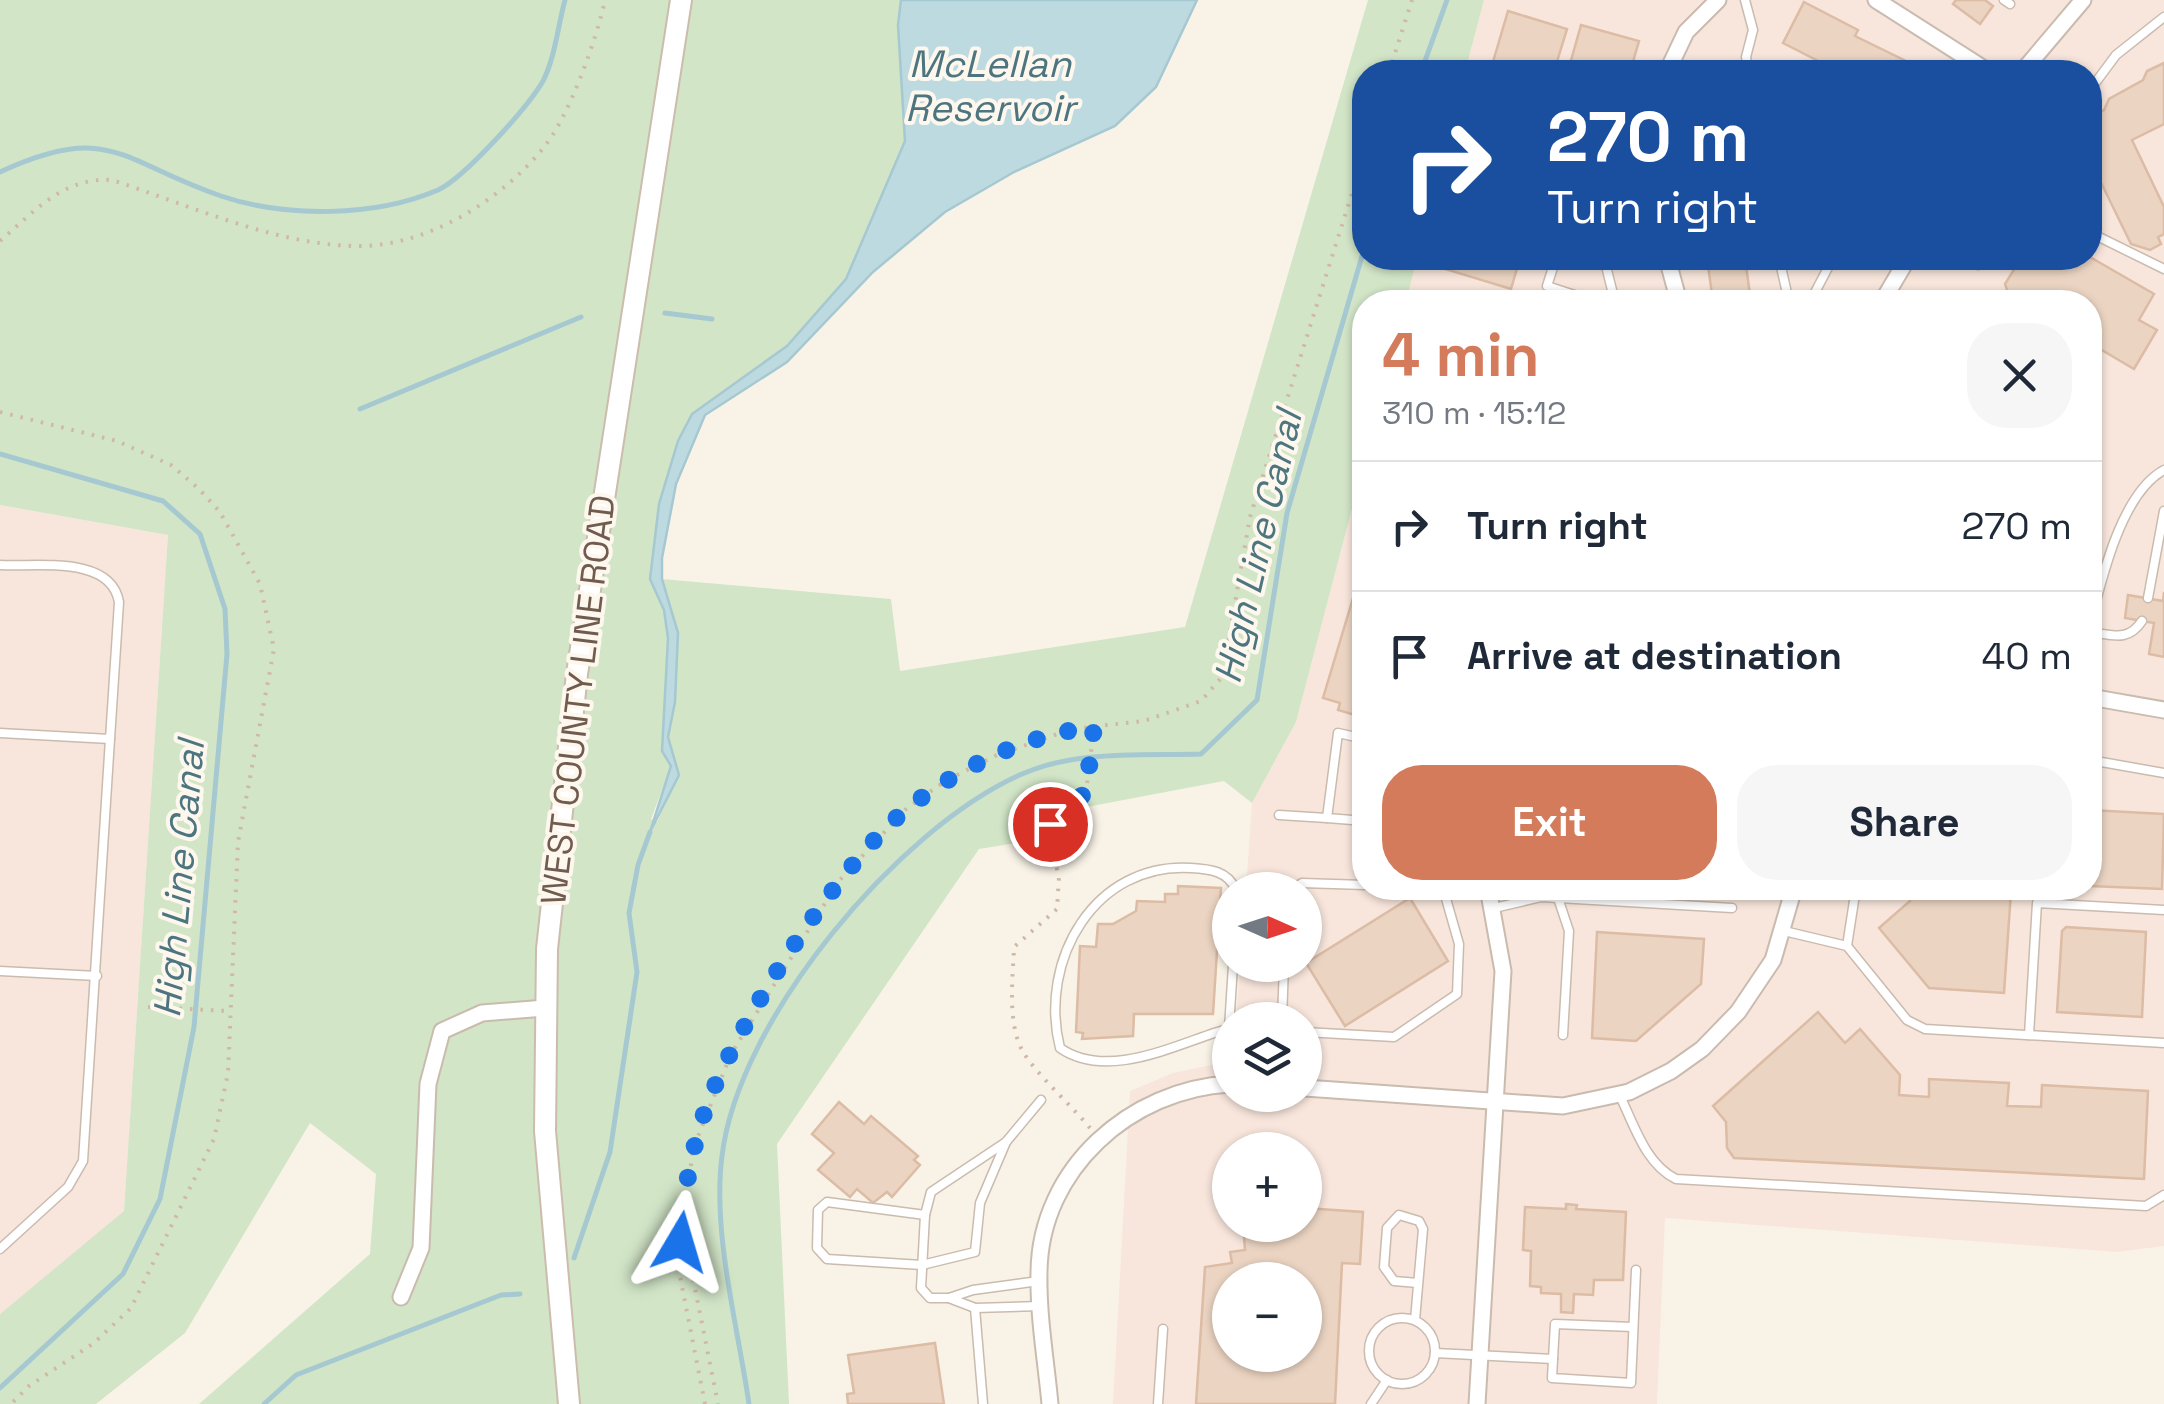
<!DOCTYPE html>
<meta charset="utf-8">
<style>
body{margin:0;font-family:"Space Grotesk",sans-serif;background:#f6f6f7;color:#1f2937;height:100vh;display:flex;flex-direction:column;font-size:38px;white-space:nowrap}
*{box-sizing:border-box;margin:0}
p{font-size:32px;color:#747a83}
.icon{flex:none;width:55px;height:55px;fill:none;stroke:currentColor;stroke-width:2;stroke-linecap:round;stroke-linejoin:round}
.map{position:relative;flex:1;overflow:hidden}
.panel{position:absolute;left:1352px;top:290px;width:750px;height:610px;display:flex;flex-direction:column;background:#fff;border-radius:40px;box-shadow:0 2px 8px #0004}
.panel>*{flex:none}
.top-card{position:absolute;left:1352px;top:60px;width:750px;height:210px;border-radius:40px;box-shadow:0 2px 8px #0004;background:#1a4fa0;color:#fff;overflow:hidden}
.needle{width:65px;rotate:93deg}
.tools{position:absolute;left:1212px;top:872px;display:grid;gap:20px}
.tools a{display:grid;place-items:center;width:110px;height:110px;border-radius:50%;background:#fff;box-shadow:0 2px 8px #0004;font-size:50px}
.pin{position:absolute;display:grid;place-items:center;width:85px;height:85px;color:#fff;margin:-42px;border:5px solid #fff;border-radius:50%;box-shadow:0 2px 10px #0007}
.me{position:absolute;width:110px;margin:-55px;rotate:7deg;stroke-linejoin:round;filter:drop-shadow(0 0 8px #0008)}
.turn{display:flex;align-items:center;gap:35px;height:210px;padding:0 30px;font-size:45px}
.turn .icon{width:130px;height:130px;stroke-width:2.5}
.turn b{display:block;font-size:70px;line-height:85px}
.round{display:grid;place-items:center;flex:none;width:105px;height:105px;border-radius:40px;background:#f6f6f7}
.summary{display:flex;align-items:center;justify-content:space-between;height:170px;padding:0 30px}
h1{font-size:60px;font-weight:700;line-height:75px;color:#d47b5c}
.action{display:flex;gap:20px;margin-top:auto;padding:20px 30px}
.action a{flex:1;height:115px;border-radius:40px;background:#d47b5c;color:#fff;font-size:40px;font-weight:700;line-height:115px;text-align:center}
.action a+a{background:#f6f6f7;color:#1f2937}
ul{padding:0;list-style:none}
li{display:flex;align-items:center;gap:30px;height:130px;padding:0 30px;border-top:2px solid #e0e1e3}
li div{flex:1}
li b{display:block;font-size:38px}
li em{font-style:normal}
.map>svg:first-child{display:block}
</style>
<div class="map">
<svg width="2164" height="1404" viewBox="0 0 2164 1404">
<rect width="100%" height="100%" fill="#f9f3e7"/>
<g fill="#f8e6dc" fill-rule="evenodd">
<path d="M1484,0H2164V1246L2117,1252L1665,1218L1657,1404H1113L1130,1091L1173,1073L1230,1061V1095H1305V1020H1236L1240,965H1305V890H1246L1252,803L1296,722L1365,459V888H2090V302H1406L1417,258H2090V72H1465ZM1230,1150H1305V1225H1230ZM1230,1280H1305V1355H1230Z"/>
<polygon points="0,505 168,535 124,1212 0,1314"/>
</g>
<polygon fill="#d2e5c7" points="0,0 901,0 898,25 905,141 846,279 787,346 692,414 678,441 659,504 650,579 664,610 668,638 662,751 671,766 651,819 657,822 679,775 668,737 675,702 678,633 662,579 891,599 900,671 1185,627 1368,0 1484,0 1465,72 1365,72 1365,258 1417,258 1406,302 1365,302 1365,459 1296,722 1252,803 1224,781 1081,808 1061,836 979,849 777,1144 789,1404 199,1404 370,1254 376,1174 310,1123 185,1333 96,1404 0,1404 0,1314 124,1211 168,535 0,505"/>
<polygon fill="#bedae1" stroke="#a6c8d1" stroke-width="2.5" points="901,0 1197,0 1156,87 1115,126 1014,172 945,212 873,272 787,362 705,415 676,484 662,558 662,579 678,633 675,702 668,737 679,775 650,832 671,766 662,751 668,638 664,610 650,579 659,504 678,441 692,414 787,346 846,279 905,141 898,25"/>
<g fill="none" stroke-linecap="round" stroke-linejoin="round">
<g stroke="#a6c8d1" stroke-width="5">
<polyline points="1421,72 1447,0"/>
<path d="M0,172C110,121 121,162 221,196C286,218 375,217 438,190C464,178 528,107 543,81C555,58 558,25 565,0"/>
<polyline points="665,313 712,319"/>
<polyline points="360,409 581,317"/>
<polyline points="0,454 163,501 200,534 225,609 227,654 194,1027 160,1199 123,1274 0,1388"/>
<polyline points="574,1258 610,1152 637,972 629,913 638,865 650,832"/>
<polyline points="264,1404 296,1375 501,1295 520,1294"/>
<path d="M749,1404C738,1327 712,1233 722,1156C738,1020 898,828 1022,774C1076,750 1143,756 1201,754L1257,700L1287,513L1365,246"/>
</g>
</g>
<g fill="#ebd4c2" stroke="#dcbca5" stroke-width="2.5" fill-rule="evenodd">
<polygon points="1956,0 1985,0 1993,6 1980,24 1953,4"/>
<polygon points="1804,2 1858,30 1855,36 1904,60 1898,72 1825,72 1828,66 1783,43"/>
<polygon points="1508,11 1567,29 1555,68 1546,72 1490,72"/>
<polygon points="1581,25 1639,41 1630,72 1573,72 1570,64"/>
<polygon points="2164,63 2164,124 2132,140 2164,207 2164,234 2158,237 2161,244 2150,250 2131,244 2090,160 2090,117 2104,110 2109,99 2143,80 2147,71"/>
<polygon points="2090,257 2154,294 2139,320 2157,330 2134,369 2090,343 2090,302 2020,302 2009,296 2005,284 2015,268 2032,258"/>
<polygon points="1448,258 1520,258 1511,289 1445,269"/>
<polygon points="1707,258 1745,258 1751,302 1713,302"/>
<polygon points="1362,568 1365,569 1365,718 1338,710 1340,703 1323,698"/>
<polygon points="2164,592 2164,657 2149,654 2154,623 2125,618 2128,595 2163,601"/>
<polygon points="2090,810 2164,814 2162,889 2090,886"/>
<polygon points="1178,886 1221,888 1213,1014 1134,1014 1133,1036 1082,1039 1083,1033 1076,1032 1080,946 1096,947 1098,924 1113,924 1136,911 1137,901 1165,902 1165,894 1178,894"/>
<polygon points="1910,888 2016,888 2011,892 2004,993 1929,988 1879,928 1910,901"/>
<polygon points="1410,898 1448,961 1345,1026 1306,963"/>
<polygon points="2066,927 2146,932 2142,1017 2057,1012 2062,931"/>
<polygon points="1597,932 1704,939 1701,984 1636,1041 1592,1038"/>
<polygon points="1818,1012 1845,1043 1860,1029 1900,1075 1899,1095 1929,1097 1929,1079 2009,1083 2007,1106 2041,1107 2042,1085 2148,1091 2144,1179 1734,1158 1727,1148 1726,1122 1713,1106"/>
<polygon points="839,1102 864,1124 871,1116 918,1156 914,1160 920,1165 892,1197 887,1192 873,1203 857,1189 850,1197 818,1170 834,1153 812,1134"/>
<polygon points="1566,1204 1577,1205 1576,1209 1626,1212 1623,1280 1594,1280 1593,1295 1574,1294 1573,1313 1561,1312 1561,1294 1541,1293 1541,1287 1530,1286 1531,1251 1523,1250 1525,1207 1566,1209"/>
<path d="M1305,1208L1363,1212L1360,1264L1342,1263L1335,1404H1196L1205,1267L1232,1263L1230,1252L1245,1250L1244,1237L1305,1225ZM1230,1280H1305V1355H1230Z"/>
<polygon points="935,1343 944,1404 848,1404 847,1394 854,1393 848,1355"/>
</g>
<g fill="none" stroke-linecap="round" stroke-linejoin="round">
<defs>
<g id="lane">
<polyline points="1745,0 1753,30 1746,57 1749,72"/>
<polyline points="2004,0 2010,4"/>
<polyline points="2090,90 2116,55 2164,17"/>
<polyline points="2090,219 2097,236 2164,269"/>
<polyline points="1556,258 1547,286 1596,302"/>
<polyline points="1604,258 1615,302"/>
<polyline points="1779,258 1789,302"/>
<polyline points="1978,265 1983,258"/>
<polyline points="1810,302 1833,258"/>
<polyline points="1938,302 1940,302"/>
<polyline points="2090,388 2095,391 2090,400"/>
<path d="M0,565C37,567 111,555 119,602L110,739L0,733"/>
<polyline points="2148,598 2164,511"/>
<path d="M2090,625C2101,581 2121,493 2164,470"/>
<path d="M2090,632C2113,635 2128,642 2142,621"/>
<polyline points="1365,739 1338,733 1327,818 1365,821"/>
<polyline points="2090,760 2164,773"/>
<polyline points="1279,815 1327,818"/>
<polyline points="1856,888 1847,946 1907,1020 1925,1029 2164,1043"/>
<polyline points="1291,890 1302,883 1365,885"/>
<polyline points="1558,898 1569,931 1563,1035"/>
<polyline points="1490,909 1541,897 1732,908"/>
<polyline points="1784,931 1847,946"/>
<polyline points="0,971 97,976"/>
<polyline points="1282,1020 1284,965"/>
<polyline points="1229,1028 1233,965"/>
<path d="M1230,1028C1180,1042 1109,1082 1060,1048C1038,960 1095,862 1191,868C1210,869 1228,871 1236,890"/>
<polyline points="1305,1032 1394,1037 1457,994 1459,944 1443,888"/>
<polyline points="2029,1035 2037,903 2164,910"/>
<path d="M1619,1094C1634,1124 1645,1164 1676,1179L2146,1206L2164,1195"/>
<polyline points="925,1215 827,1202 818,1210 817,1248 827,1259 922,1265 975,1252 980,1203 1006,1142"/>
<polyline points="0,1249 68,1187 83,1161 110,739"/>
<polyline points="1039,1281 973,1290 949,1298 975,1308 1040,1306"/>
<polyline points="949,1298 930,1298 921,1288 925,1215 931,1192 1006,1142 1041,1100"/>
<polyline points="975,1308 983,1404"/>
<circle cx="1402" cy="1351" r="33"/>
<polyline points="1415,1320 1423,1229 1419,1221 1399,1215 1387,1228 1384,1267 1394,1281 1418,1283"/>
<polyline points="1435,1353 1553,1359 1552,1378 1631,1383 1636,1270"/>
<polyline points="1553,1359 1555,1324 1633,1327"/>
<polyline points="1158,1404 1163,1329"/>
<polyline points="1371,1404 1387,1380"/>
</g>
<g id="street">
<polyline points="1876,0 1989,72"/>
<polyline points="1667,72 1686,32 1718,0"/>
<polyline points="2022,72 2083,0"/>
<polyline points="1667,258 1679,302"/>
<polyline points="1882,302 1908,258"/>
<polyline points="2090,697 2164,710"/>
<polyline points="1305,1088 1563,1106 1629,1092 1671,1071 1702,1049 1738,1012 1773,960 1794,888"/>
<polyline points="401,1297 421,1248 428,1084 442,1031 482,1013 545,1008"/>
<path d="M1050,1404C1046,1361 1038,1316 1039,1272C1040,1169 1131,1089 1230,1084"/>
<polyline points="1477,1404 1503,971 1488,888"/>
</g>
<polyline id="secondary" points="569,1404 545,1131 547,949 577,674 681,0"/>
</defs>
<use href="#lane" stroke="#cabbaf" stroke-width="11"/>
<use href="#street" stroke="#cabbaf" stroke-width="19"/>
<use href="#secondary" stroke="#ccbcad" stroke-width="24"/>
<g stroke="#d0b8a6" stroke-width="4" stroke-dasharray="2.5 8" stroke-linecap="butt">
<polyline points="1389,72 1412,0"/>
<path d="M0,241C35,211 63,177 112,180C189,205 273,244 354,246C425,248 501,201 544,147C569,117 597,38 605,0"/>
<polyline points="0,412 117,441 171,465 199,489 220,512 260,584 274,649 238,842 228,1073 214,1139 131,1308 94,1343 29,1386 11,1404"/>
<polyline points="148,1007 228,1011"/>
<path d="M1090,1128C1073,1107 1033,1071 1022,1050C1007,1021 1013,978 1014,947L1057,909L1059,877L1047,830L1086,792L1094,729"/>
<polyline points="683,1228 718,1404"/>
<polyline points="705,1404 678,1266 693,1149 731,1054 839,881 905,810 945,781 997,755 1072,729 1144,721 1201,701 1222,677 1250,517 1365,152"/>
</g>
<use href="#lane" stroke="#fff" stroke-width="8"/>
<use href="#street" stroke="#fff" stroke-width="15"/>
<use href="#secondary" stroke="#fff" stroke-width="20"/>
</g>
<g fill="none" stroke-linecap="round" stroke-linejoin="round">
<path stroke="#1a73e8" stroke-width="18" stroke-dasharray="0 32.4" d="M680,1242C683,1197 691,1151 706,1108C736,1025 839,863 908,808C960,767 1028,734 1094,727L1086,792L1050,824"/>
</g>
<g text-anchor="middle" stroke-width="8" stroke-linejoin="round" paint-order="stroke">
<g font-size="35" fill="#705c4f" stroke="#fdf7ed">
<text transform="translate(578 700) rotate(-83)" y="12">WEST COUNTY LINE ROAD</text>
</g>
<g font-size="38" font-style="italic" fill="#4c7580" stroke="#fdf7ed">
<text x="990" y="77">McLellan<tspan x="990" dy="44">Reservoir</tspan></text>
<text transform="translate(1258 547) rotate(-77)" y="13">High Line Canal</text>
<text transform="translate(179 879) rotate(-85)" y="13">High Line Canal</text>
</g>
</g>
</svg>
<div class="tools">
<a><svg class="needle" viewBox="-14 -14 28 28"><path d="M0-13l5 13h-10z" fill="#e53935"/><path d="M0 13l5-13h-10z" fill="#747a83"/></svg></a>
<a><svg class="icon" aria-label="layers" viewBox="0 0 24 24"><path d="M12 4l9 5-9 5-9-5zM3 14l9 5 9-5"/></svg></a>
<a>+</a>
<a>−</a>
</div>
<div class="pin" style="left:1050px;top:824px;background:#d93025"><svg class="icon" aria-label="arrive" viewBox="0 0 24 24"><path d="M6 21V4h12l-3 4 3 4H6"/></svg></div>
<svg class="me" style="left:680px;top:1242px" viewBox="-20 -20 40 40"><path d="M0-17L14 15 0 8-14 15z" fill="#1a73e8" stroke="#fff" stroke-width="4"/></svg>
<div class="top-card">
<div class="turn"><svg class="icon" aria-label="right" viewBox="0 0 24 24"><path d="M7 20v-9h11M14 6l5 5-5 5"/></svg><div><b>270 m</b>Turn right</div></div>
</div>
<section class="panel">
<div class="summary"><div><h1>4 min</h1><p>310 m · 15:12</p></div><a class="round"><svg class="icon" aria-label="close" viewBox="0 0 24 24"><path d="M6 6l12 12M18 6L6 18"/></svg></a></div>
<ul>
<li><svg class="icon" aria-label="right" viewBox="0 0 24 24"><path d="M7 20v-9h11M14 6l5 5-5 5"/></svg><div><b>Turn right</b></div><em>270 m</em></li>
<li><svg class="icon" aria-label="arrive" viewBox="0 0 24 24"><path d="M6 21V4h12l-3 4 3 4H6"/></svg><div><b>Arrive at destination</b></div><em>40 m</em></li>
</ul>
<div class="action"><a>Exit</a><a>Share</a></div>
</section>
</div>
